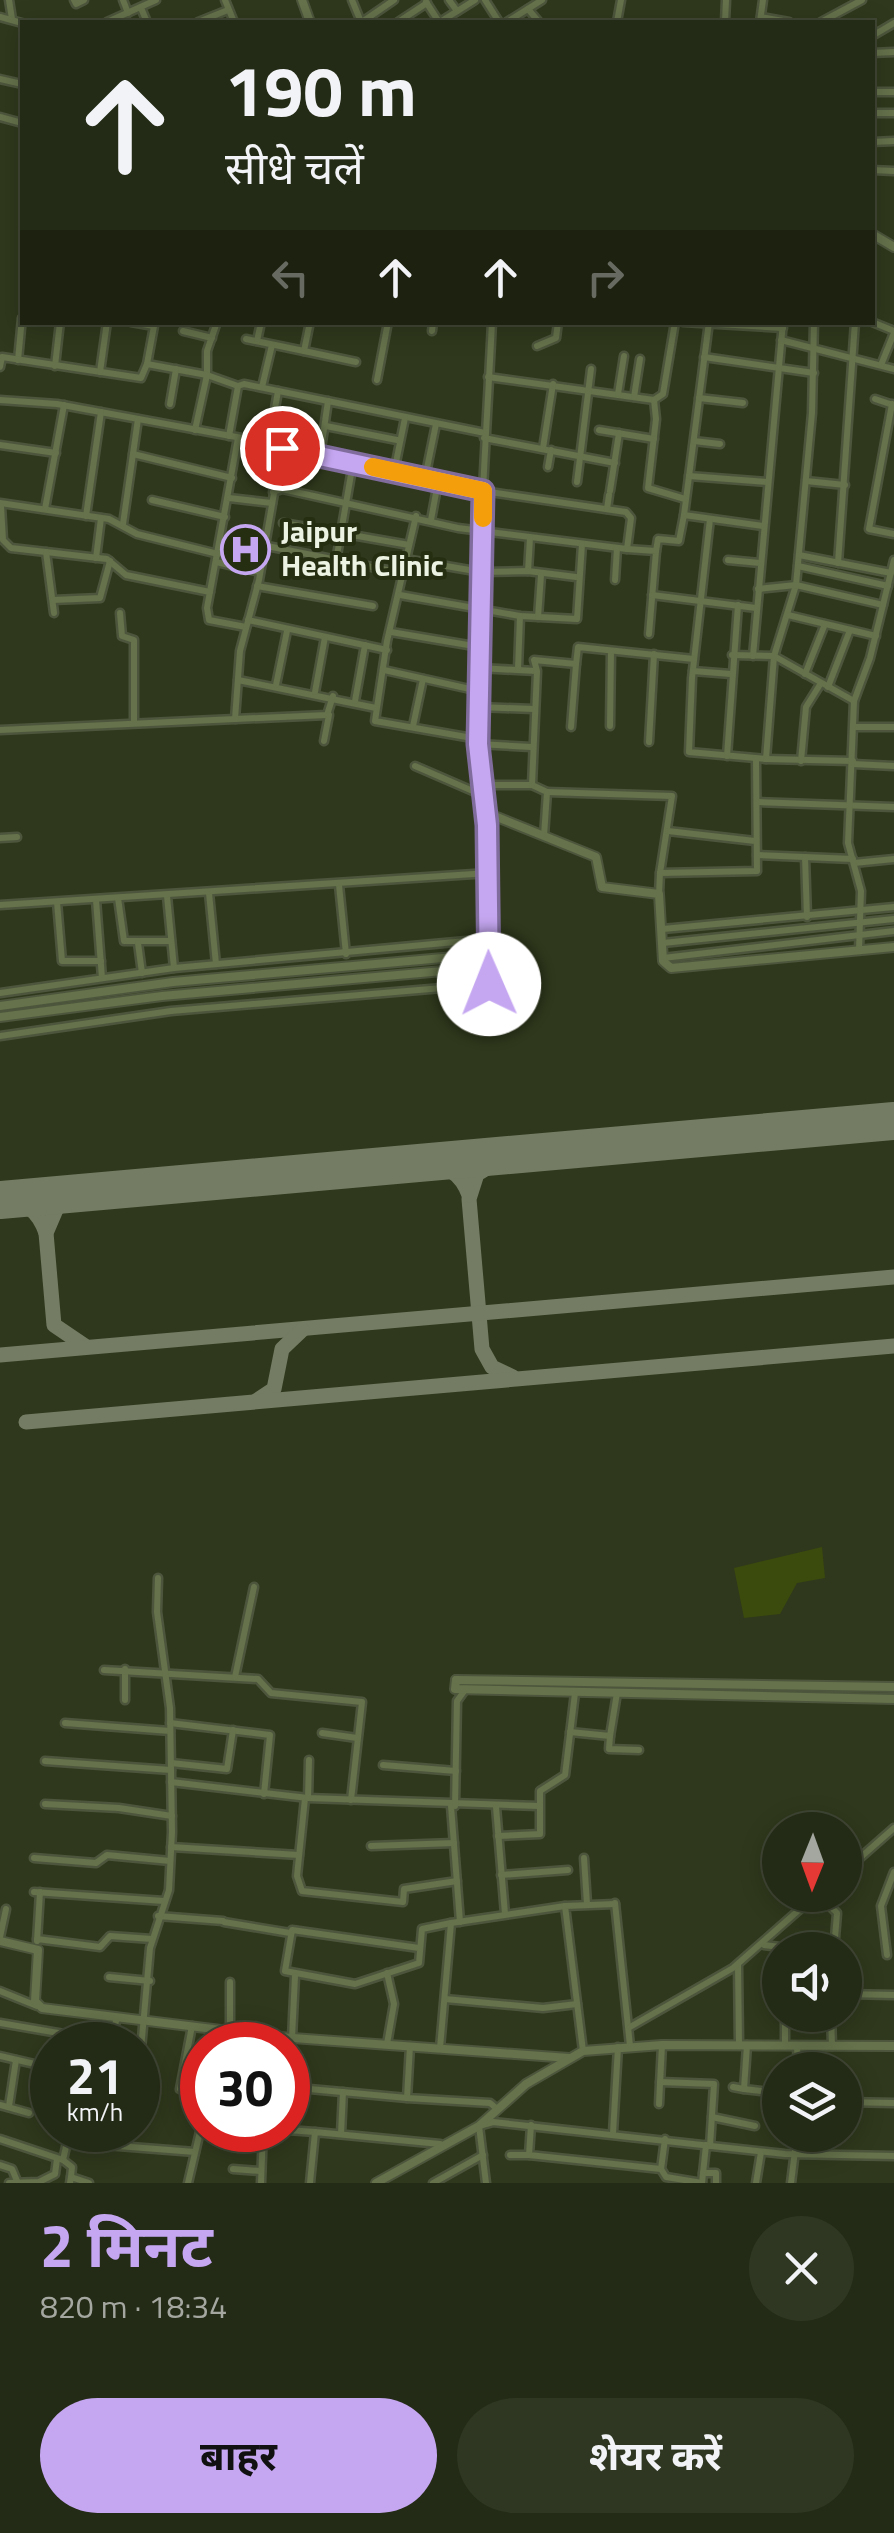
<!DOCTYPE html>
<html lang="hi">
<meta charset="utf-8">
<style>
body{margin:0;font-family:"Titillium Web","Noto Sans Devanagari",sans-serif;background:#2f3622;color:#f1f3f6;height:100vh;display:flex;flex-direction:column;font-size:38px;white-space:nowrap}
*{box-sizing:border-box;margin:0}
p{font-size:32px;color:#a3a7a0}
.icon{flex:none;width:55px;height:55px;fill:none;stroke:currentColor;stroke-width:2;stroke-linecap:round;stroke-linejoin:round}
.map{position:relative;height:2183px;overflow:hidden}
.drawer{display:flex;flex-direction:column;background:#232a15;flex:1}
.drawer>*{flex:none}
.top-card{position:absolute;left:20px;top:20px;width:855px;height:305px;border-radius:0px;box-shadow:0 5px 25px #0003,0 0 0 2px #404634;background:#232a15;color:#f1f3f6;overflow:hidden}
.needle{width:65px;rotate:181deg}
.fabs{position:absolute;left:762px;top:1812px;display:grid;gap:20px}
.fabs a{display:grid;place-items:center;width:100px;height:100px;border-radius:50%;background:#232a15;box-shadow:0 5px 25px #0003,0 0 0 2px #404634;font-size:50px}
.speed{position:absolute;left:30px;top:2022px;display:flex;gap:20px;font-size:50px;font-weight:700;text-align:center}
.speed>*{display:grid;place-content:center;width:130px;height:130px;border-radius:50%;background:#232a15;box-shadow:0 5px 25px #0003,0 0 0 2px #404634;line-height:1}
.speed small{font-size:25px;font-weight:400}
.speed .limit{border:15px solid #d22;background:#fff;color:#111}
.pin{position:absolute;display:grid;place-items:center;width:85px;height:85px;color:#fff;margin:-42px;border:5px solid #fff;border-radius:50%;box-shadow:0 2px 10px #0007}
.me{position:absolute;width:110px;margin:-55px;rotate:359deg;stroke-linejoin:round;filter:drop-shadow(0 0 8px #0008)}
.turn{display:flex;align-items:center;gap:35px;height:210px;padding:0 40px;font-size:45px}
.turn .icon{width:130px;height:130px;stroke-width:2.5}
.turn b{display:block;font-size:70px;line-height:85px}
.lanes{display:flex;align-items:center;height:95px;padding:0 40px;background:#0003;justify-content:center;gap:50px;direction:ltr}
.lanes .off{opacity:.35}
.round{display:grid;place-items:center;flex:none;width:105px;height:105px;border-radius:52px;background:#2f3622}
.headline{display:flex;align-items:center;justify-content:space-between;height:170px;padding:0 40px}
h1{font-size:60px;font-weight:700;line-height:75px;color:#c5a7f1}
.primary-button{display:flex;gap:20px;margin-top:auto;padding:20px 40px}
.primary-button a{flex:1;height:115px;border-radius:60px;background:#c5a7f1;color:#111;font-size:40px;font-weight:700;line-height:115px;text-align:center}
.primary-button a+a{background:#2f3622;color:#f1f3f6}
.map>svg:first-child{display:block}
</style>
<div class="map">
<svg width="894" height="2183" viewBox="0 0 894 2183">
<rect width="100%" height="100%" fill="#2f381c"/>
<polygon fill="#3b4a0d" points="822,1547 825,1578 797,1583 780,1614 744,1618 734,1568"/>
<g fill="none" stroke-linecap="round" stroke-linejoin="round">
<g stroke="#747c64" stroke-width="15">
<polyline points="505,1157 477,1174 469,1199 482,1349 492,1367 513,1377"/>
<path d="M418,1163C442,1162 461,1172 469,1195"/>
<path d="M0,1200C24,1200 38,1210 46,1233"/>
<polyline points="85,1346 54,1325 46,1233 58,1205 93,1191"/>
<polyline points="0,1355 894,1277"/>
<polyline points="256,1401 274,1389 282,1349 302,1330"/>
<polyline points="26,1422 894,1346"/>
</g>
<polyline stroke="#747c64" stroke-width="38" points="0,1200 894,1121"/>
<defs>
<g id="minor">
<polyline points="9,0 12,19"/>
<polyline points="74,0 76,4 84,0"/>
<polyline points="123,0 128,13"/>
<polyline points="225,0 234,22"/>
<polyline points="352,0 361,22"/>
<polyline points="449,0 457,11"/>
<polyline points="485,0 499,22"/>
<polyline points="426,2 439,22"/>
<polyline points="141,8 147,22"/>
<polyline points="528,9 539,22"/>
<polyline points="0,17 22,23"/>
<polyline points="761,17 789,22"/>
<polyline points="107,22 156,0"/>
<polyline points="198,22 228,10"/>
<polyline points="362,22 394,0"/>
<polyline points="398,22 427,3"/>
<polyline points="440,22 475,0"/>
<polyline points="507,22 542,0"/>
<polyline points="617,22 621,0"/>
<polyline points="725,22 726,0"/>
<polyline points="760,22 763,0"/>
<polyline points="821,22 862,0"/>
<polyline points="872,36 894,23"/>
<polyline points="872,53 894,52"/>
<polyline points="0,79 22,84"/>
<polyline points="872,92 894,92"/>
<polyline points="872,113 894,113"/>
<polyline points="0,117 22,123"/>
<polyline points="872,142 894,141"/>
<polyline points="872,170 894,171"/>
<polyline points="131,322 154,326 147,364"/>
<polyline points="217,322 207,351 207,375 238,386"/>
<polyline points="683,322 783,328"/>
<polyline points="709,322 684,515 763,526"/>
<polyline points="872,322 894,331"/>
<polyline points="183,331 212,338"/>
<polyline points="432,331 433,322"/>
<polyline points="246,339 304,351 310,322"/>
<polyline points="781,340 894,369"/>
<polyline points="257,341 261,322"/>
<polyline points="537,346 556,338 558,322"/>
<polyline points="304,351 356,362"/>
<polyline points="704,357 814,373"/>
<polyline points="18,360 22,318"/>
<polyline points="881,365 894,333"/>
<polyline points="55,366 60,322"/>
<polyline points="0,367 2,357 141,378 147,364 207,375 195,430"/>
<polyline points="100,372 107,322"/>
<polyline points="488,377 654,400 663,394 675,322"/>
<polyline points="377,380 388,322"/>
<polyline points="262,387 272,345"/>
<polyline points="618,394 624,356"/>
<polyline points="634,397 640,359"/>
<polyline points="699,398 743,403"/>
<polyline points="875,399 893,405"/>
<polyline points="0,400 57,404 269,443 483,491 626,512 631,518 627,549 458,528 282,489 273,492"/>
<polyline points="654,400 656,419 648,488 685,499"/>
<polyline points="170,404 176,369"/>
<polyline points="892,404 869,529 894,534"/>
<polyline points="326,426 397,440"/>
<polyline points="599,430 654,439"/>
<polyline points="229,436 238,386 244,384 485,433"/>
<polyline points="238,438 207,608 209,620 246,627"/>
<polyline points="484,438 615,463"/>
<polyline points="694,441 720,444"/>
<polyline points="269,443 278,391"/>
<polyline points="0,445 56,453"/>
<polyline points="543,448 553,384"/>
<polyline points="133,454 232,478"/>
<polyline points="320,456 328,401"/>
<polyline points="548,467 551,450"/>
<polyline points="394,472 405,418"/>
<polyline points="689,476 767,482"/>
<polyline points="425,478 436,424"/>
<polyline points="806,481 845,485"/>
<polyline points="577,482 591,369"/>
<polyline points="610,491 619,433"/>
<polyline points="229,498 272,503"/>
<polyline points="152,500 225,517"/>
<polyline points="0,503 109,519 137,534 218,554"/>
<polyline points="1,506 3,540 11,548 107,559 126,575 210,592"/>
<polyline points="45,509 64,405"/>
<polyline points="607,509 609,495"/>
<polyline points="86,516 101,412"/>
<polyline points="416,516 387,641 375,721 478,739"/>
<polyline points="710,519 692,678 689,752 766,759 774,656 796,585 812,413 814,322"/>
<polyline points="431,520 438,482"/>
<polyline points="283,523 409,545"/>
<polyline points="123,524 138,419"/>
<polyline points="262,545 402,573"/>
<polyline points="627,549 656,551 649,634"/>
<polyline points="656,551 658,539 679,541 684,515"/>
<polyline points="46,552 54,613"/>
<polyline points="799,555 891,573"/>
<polyline points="96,558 101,518"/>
<polyline points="405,559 481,572 528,571 576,577"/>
<polyline points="728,560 760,563"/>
<polyline points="336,561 353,463"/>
<polyline points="216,562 260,572"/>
<polyline points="838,563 855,322"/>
<polyline points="798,566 888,586"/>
<polyline points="528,571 530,538"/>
<polyline points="615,580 617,548"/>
<polyline points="257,586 373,606"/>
<polyline points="758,589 796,585 883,605"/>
<polyline points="400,595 520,616 577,619 582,544"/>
<polyline points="652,595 756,608"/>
<polyline points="53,600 100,598 110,561"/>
<polyline points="120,613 122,636 134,640 134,722"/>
<polyline points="788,615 876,636"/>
<polyline points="538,617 541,575"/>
<polyline points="248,620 387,650"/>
<polyline points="391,632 480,647"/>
<polyline points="732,655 774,656 854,701"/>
<polyline points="753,656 783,322"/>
<polyline points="479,668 536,671"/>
<polyline points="518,669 520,616"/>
<polyline points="384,670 479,691"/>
<polyline points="693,671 731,674"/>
<polyline points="805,674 825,624"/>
<polyline points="238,680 376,708"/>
<polyline points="276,685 287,631"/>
<polyline points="828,687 850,630"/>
<polyline points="315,692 325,637"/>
<polyline points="355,701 365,645"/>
<polyline points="478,707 534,709"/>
<polyline points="235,719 327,715 333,696"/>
<polyline points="413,726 423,679"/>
<polyline points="610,726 611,651"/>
<polyline points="571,727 576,664"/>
<polyline points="855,727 894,727"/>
<polyline points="0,730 235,719 240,651 259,580 282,447"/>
<polyline points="324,741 329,715"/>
<polyline points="649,742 654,654"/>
<polyline points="478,744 531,747"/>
<polyline points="727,756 738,605"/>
<polyline points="766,759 853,761"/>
<polyline points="801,761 806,707 821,683"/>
<polyline points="853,764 894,766"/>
<polyline points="415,766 482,795"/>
<polyline points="482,785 532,785 547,792 544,836"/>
<polyline points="532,785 537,671 534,660 576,664 578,647 694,659"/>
<polyline points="547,792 672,796 660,873"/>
<polyline points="758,802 894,807"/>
<path d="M487,825C468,659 484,489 492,322"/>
<polyline points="668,831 755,841"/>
<polyline points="0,838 17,837"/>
<polyline points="757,855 853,859"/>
<polyline points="805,857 807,917"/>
<polyline points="854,863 894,859"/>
<polyline points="339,885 346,954"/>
<polyline points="209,893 216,964"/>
<polyline points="659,894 660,873 757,871 756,759"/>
<polyline points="167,896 174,968"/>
<polyline points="118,898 124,941 171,941"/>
<polyline points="96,900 102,978"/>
<polyline points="57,902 62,961 101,961"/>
<polyline points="0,905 489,873"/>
<polyline points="663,929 894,907"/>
<polyline points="138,943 142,973"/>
<polyline points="663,943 894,919"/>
<polyline points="859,950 861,891 848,843 854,701 870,658 894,560"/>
<polyline points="663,958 894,931"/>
<polyline points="0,993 174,968 488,939"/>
<polyline points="0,1036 171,1011 489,984 488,967"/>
<polyline points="125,1669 125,1700"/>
<polyline points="104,1670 258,1679 271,1693 362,1702 351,1800"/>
<polyline points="235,1677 254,1587"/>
<polyline points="65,1723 170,1731"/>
<polyline points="170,1723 270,1735 264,1794"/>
<polyline points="570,1732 610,1736 617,1693"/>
<polyline points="322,1733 357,1738"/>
<polyline points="610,1736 609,1749 639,1750"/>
<polyline points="45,1761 171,1770"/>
<polyline points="171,1763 227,1769 233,1730"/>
<polyline points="383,1765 456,1771"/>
<polyline points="171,1782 308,1798 539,1806"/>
<polyline points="305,1798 297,1876 302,1891 403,1902 404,1889 457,1881"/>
<polyline points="308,1798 309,1760"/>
<polyline points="45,1804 119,1808 172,1816"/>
<polyline points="451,1806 460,1922"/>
<polyline points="455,1806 457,1701 465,1690"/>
<polyline points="496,1807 505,1914"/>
<polyline points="498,1836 540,1834 540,1791 565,1775 575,1693"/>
<polyline points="371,1846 454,1843"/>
<polyline points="171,1847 299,1855"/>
<polyline points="34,1858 96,1863 107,1855 170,1861"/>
<polyline points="584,1858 587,1904"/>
<polyline points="845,1871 894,1828"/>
<polyline points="501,1875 568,1870"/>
<polyline points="34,1892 164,1901"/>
<polyline points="819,1895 837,1913 834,1950"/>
<polyline points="615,1903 630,2046"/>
<polyline points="158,1916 223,1921"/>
<polyline points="224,1922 290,1933"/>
<polyline points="0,1937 6,1909"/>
<polyline points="37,1939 100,1947 110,1936 152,1939"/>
<polyline points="37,1941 40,1892"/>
<polyline points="764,1945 803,1950"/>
<polyline points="419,1948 292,1930 285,1971 355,1984 419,1963 422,1929 451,1923"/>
<polyline points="887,1955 881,1906 894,1872"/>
<polyline points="738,1965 739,2044"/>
<polyline points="387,1973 394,2004 387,2044"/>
<polyline points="109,1977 150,1981"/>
<polyline points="230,1982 230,2029"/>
<polyline points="0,1991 37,2006"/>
<polyline points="845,1994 894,1995"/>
<polyline points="445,1999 543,2008 577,2004"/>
<polyline points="831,2015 832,2046"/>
<polyline points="0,2023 111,2042 117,2017"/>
<polyline points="192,2026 180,2089 202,2096"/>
<polyline points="630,2027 733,1968 816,1895"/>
<polyline points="292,2038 295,1976"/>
<polyline points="785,2045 785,2015"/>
<polyline points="410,2046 407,2098 490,2103 496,2108"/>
<polyline points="797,2046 798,2070"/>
<polyline points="440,2048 451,1923 565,1906"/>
<polyline points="583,2051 565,1906 615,1904"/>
<polyline points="0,2056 52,2068"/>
<polyline points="660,2082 714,2084 710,2146"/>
<polyline points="138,2083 150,1948 169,1890 172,1832 170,1708 157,1612 158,1578"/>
<polyline points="288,2087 407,2098"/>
<polyline points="733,2087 744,2089 747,2045"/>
<polyline points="744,2089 761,2091"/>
<polyline points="845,2102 894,2103"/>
<polyline points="659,2104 662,2045"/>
<polyline points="0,2105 29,2113"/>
<polyline points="9,2106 16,2060"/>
<polyline points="712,2117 755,2126"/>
<polyline points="531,2125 529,2155 661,2169"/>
<polyline points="288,2130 315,2132"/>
<polyline points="60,2133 60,2130"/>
<polyline points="613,2133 618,2047"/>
<polyline points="341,2134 343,2092"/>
<polyline points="0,2139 63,2160 67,2142 195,2152"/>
<polyline points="665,2139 661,2169 666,2177 702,2183"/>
<polyline points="128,2146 130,2130"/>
<polyline points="510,2155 529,2155"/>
<polyline points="63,2160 72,2167 71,2177"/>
<polyline points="0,2165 12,2169 17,2181"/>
<polyline points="233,2169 261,2171"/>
<polyline points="703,2173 716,2173 716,2183"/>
<polyline points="9,2183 39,2182 55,2174 57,2159"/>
<polyline points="70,2183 71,2177 89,2183"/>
<polyline points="188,2183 202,2123"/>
<polyline points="261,2183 263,2130"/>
<polyline points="310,2183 315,2132 440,2144"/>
<polyline points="433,2183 483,2155"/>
<polyline points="486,2183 479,2126 493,2122 785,2154 894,2156"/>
<polyline points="702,2183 706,2145"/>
<polyline points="756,2183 761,2152"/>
<polyline points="791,2183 797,2135"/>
</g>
<g id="tertiary">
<polyline points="302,0 310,22"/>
<polyline points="872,234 894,247"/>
<polyline points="0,1006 173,982 488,954"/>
<polyline points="0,1017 162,996 488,967 487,825 497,817 596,857 602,887 659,894 663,961 671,968 894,947"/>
<polyline points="456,1680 455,1689 894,1699"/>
<polyline points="456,1680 894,1687"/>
<polyline points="0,1941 38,1950 35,2001 42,2008 279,2037 569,2058"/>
<polyline points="376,2183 479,2126 526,2084 583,2051 662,2045 894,2046"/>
</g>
</defs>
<use href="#minor" stroke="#4d563c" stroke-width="11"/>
<use href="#tertiary" stroke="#4d563c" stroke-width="12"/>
<use href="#minor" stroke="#65724b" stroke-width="6"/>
<use href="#tertiary" stroke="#65724b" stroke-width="8"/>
</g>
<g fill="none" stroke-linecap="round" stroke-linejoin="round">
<defs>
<polyline id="route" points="282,448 483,491 478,744 487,825 489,984"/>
</defs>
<use href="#route" stroke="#806d9d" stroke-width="25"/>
<use href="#route" stroke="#c5a7f1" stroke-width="18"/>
<polyline stroke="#f59e0b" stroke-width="18" points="373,467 483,491 483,518"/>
</g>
<defs>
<symbol id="hospital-ring" viewBox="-11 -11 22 22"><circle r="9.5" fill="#262e12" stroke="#c5a7f1" stroke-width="1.5"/><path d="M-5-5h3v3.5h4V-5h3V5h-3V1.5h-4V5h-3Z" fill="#c5a7f1"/></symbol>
</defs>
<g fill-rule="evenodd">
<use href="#hospital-ring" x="218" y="522" width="55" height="55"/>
</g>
<g text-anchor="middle" stroke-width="8" stroke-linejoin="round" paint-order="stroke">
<g font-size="30" font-weight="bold" fill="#edf3e2" stroke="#262e12" text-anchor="start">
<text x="281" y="542">Jaipur<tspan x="281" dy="34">Health Clinic</tspan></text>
</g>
</g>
</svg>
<div class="fabs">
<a><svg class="needle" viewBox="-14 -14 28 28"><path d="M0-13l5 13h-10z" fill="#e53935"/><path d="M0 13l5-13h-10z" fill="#a3a7a0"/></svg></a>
<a><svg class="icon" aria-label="sound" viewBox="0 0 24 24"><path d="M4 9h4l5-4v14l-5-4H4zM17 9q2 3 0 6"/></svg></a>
<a><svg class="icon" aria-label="layers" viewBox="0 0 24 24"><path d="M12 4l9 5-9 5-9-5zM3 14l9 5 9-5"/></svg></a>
</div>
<div class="speed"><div>21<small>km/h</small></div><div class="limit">30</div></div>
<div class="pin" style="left:282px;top:448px;background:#d93025"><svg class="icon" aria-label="arrive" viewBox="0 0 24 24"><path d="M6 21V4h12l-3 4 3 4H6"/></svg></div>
<svg class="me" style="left:489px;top:984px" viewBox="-20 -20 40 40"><circle r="19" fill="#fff"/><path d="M0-13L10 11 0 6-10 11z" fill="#c5a7f1"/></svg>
<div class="top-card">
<div class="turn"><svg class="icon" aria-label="ahead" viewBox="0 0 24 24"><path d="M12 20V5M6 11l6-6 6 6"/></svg><div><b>190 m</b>सीधे चलें</div></div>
<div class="lanes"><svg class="icon off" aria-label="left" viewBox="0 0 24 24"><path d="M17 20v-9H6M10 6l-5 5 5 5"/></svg><svg class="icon" aria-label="ahead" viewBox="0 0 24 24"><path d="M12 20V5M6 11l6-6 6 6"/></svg><svg class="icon" aria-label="ahead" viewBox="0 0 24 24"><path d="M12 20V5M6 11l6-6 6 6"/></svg><svg class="icon off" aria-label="right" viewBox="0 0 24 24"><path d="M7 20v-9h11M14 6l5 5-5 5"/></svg></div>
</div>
</div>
<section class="drawer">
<div class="headline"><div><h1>2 मिनट</h1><p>820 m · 18:34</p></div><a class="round"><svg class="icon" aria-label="close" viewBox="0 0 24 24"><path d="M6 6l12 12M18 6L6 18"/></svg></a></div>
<div class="primary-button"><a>बाहर</a><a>शेयर करें</a></div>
</section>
